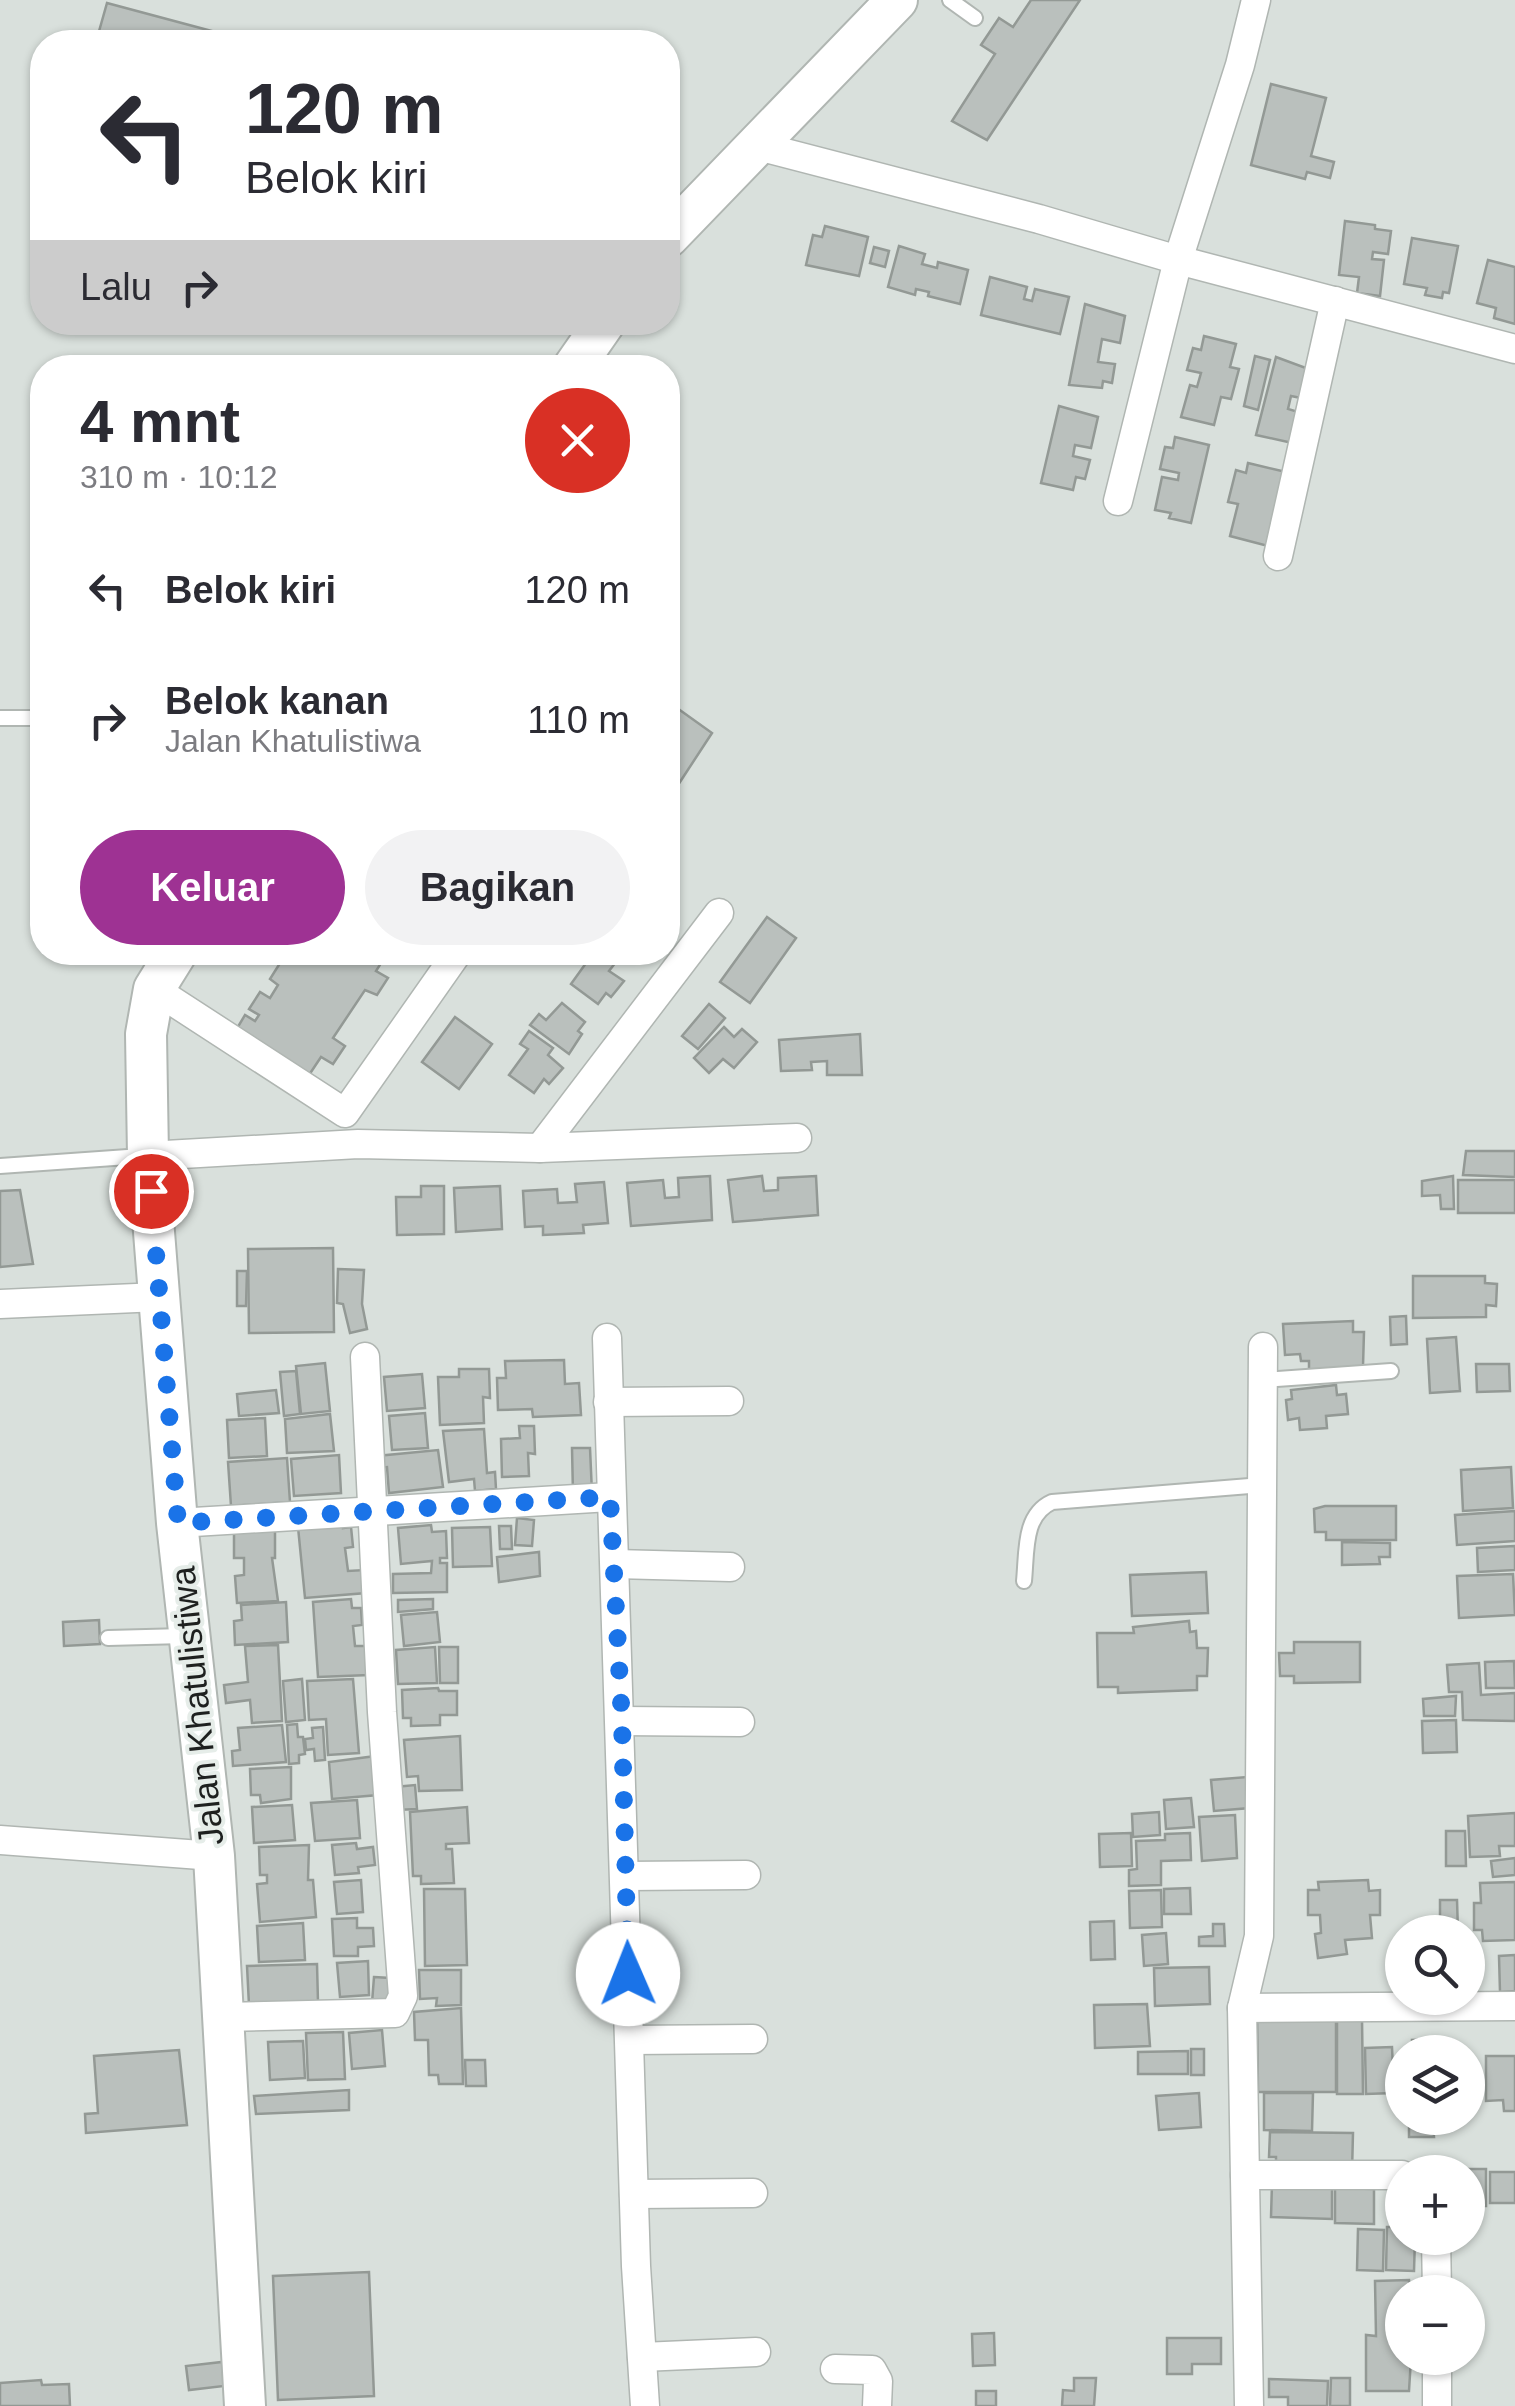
<!DOCTYPE html>
<html lang="id">
<meta charset="utf-8">
<style>
body{margin:0;font-family:Arial,sans-serif;background:#f2f2f3;color:#2b2b33;height:100vh;display:flex;flex-direction:column;font-size:38px;white-space:nowrap}
*{box-sizing:border-box;margin:0}
p{font-size:32px;color:#7c7c81}
.icon{flex:none;width:55px;height:55px;fill:none;stroke:currentColor;stroke-width:2;stroke-linecap:round;stroke-linejoin:round}
.map{position:relative;flex:1;overflow:hidden}
.panel{position:absolute;left:30px;top:355px;width:650px;height:610px;display:flex;flex-direction:column;background:#fff;border-radius:40px;box-shadow:0 2px 8px #0004}
.panel>*{flex:none}
.hud{position:absolute;left:30px;top:30px;width:650px;height:305px;border-radius:40px;box-shadow:0 2px 8px #0004;background:#fff;color:#2b2b33;overflow:hidden}
.buttons{position:absolute;left:1385px;top:1915px;display:grid;gap:20px}
.buttons a{display:grid;place-items:center;width:100px;height:100px;border-radius:50%;background:#fff;box-shadow:0 2px 8px #0004;font-size:50px}
.pin{position:absolute;display:grid;place-items:center;width:85px;height:85px;color:#fff;margin:-42px;border:5px solid #fff;border-radius:50%;box-shadow:0 2px 10px #0007}
.me{position:absolute;width:110px;margin:-55px;rotate:359deg;stroke-linejoin:round;filter:drop-shadow(0 0 8px #0008)}
.turn{display:flex;align-items:center;gap:35px;height:210px;padding:0 50px;font-size:45px}
.turn .icon{width:130px;height:130px;stroke-width:2.5}
.turn b{display:block;font-size:70px;line-height:85px}
.then{display:flex;align-items:center;height:95px;padding:0 50px;background:#0003;gap:20px;font-size:38px}
.round{display:grid;place-items:center;flex:none;width:105px;height:105px;border-radius:52px;background:#f2f2f3}
.head{display:flex;align-items:center;justify-content:space-between;height:170px;padding:0 50px}
h1{font-size:60px;font-weight:600;line-height:75px}
.button{display:flex;gap:20px;margin-top:auto;padding:20px 50px}
.button a{flex:1;height:115px;border-radius:60px;background:#9e3293;color:#fff;font-size:40px;font-weight:600;line-height:115px;text-align:center}
.button a+a{background:#f2f2f3;color:#2b2b33}
ul{padding:0;list-style:none}
li{display:flex;align-items:center;gap:30px;height:130px;padding:0 50px}
li div{flex:1}
li b{display:block;font-size:38px}
li em{font-style:normal}
.map>svg:first-child{display:block}
</style>
<div class="map">
<svg width="1515" height="2406" viewBox="0 0 1515 2406">
<rect width="100%" height="100%" fill="#d9e0dc"/>
<g fill="#bac0bd" stroke="#939995" stroke-width="2.5">
<polygon points="1031,0 1080,0 987,140 952,121 995,54 981,45 999,18 1013,27"/>
<polygon points="107,3 249,41 249,42 96,42"/>
<polygon points="1271,84 1326,98 1311,156 1334,162 1330,178 1307,172 1305,179 1251,165"/>
<polygon points="1345,221 1375,225 1375,229 1391,231 1388,254 1373,252 1372,259 1384,260 1380,296 1357,293 1359,277 1339,275"/>
<polygon points="825,226 868,237 859,276 806,265 813,235 822,237"/>
<polygon points="1412,238 1458,246 1449,293 1443,292 1442,298 1425,295 1427,288 1404,284"/>
<polygon points="899,246 925,254 922,264 937,268 938,262 968,270 960,304 928,296 929,292 916,289 915,295 888,287"/>
<polygon points="874,247 889,251 885,267 870,263"/>
<polygon points="1488,260 1515,267 1515,324 1494,318 1496,308 1477,303"/>
<polygon points="990,277 1027,287 1024,299 1032,301 1035,289 1069,297 1060,334 981,315"/>
<polygon points="1085,304 1125,316 1120,343 1102,339 1098,362 1115,364 1112,383 1103,381 1102,388 1069,385"/>
<polygon points="1204,336 1236,344 1230,367 1239,369 1231,399 1221,397 1214,425 1181,417 1190,385 1197,387 1201,373 1187,370 1193,348 1201,350"/>
<polygon points="1255,356 1270,360 1258,410 1244,406"/>
<polygon points="1276,357 1314,371 1306,399 1291,396 1288,409 1305,414 1297,444 1256,435"/>
<polygon points="1059,406 1098,417 1091,448 1075,445 1073,456 1090,460 1085,479 1076,477 1073,490 1041,483"/>
<polygon points="1175,437 1209,445 1191,523 1169,518 1171,513 1155,510 1162,477 1178,480 1179,473 1160,469 1165,447 1173,448"/>
<polygon points="1248,463 1286,472 1268,546 1230,536 1238,504 1228,502 1236,470 1246,473"/>
<polygon points="677,708 712,733 678,785 668,776 668,721"/>
<polygon points="767,917 796,938 750,1003 720,982"/>
<polygon points="287,952 388,952 376,971 388,978 377,995 365,990 333,1038 345,1046 333,1064 321,1057 309,1075 236,1030 245,1015 255,1021 259,1015 249,1009 260,992 270,998 278,985 270,979"/>
<polygon points="594,952 604,952 616,962 609,971 624,981 611,997 606,993 598,1004 571,984"/>
<polygon points="562,1003 585,1022 578,1031 582,1034 569,1054 530,1025 539,1014 546,1020"/>
<polygon points="709,1004 725,1018 698,1049 682,1036"/>
<polygon points="455,1017 492,1044 459,1089 422,1062"/>
<polygon points="724,1027 734,1037 742,1029 757,1042 734,1068 723,1059 709,1073 694,1058"/>
<polygon points="529,1031 553,1048 548,1055 563,1068 549,1084 544,1079 534,1093 509,1075 528,1049 520,1044"/>
<polygon points="860,1034 862,1075 827,1075 827,1061 811,1062 812,1070 781,1071 779,1040"/>
<polygon points="1466,1151 1515,1151 1515,1177 1463,1175"/>
<polygon points="710,1176 712,1220 631,1226 627,1183 663,1180 665,1198 679,1197 678,1178"/>
<polygon points="762,1176 764,1191 778,1190 778,1178 816,1176 818,1215 733,1222 728,1180"/>
<polygon points="1453,1176 1454,1209 1441,1209 1440,1195 1422,1196 1422,1181"/>
<rect x="1458" y="1180" width="57" height="33"/>
<polygon points="604,1182 608,1223 583,1225 584,1233 543,1235 543,1226 525,1227 523,1191 557,1189 558,1203 577,1202 575,1184"/>
<polygon points="421,1186 444,1186 444,1234 397,1235 396,1197 421,1197"/>
<polygon points="500,1186 502,1229 456,1232 454,1188"/>
<polygon points="20,1190 33,1264 0,1267 0,1191"/>
<polygon points="333,1248 334,1332 249,1333 248,1249"/>
<polygon points="338,1269 364,1270 362,1304 367,1329 350,1333 343,1304 337,1303"/>
<polygon points="237,1271 247,1271 246,1306 237,1306"/>
<polygon points="1413,1276 1485,1276 1485,1283 1497,1284 1496,1306 1486,1305 1486,1317 1413,1318"/>
<polygon points="1406,1316 1407,1344 1391,1345 1390,1317"/>
<polygon points="1353,1321 1353,1332 1364,1332 1363,1366 1309,1370 1309,1361 1301,1361 1300,1354 1285,1355 1283,1324"/>
<polygon points="1456,1337 1460,1391 1430,1393 1427,1339"/>
<polygon points="564,1360 565,1384 579,1383 581,1415 533,1417 532,1409 498,1410 497,1378 506,1378 505,1361"/>
<polygon points="325,1363 330,1411 301,1414 296,1366"/>
<polygon points="1476,1364 1509,1364 1510,1391 1477,1392"/>
<polygon points="459,1369 489,1369 490,1398 483,1397 484,1423 440,1425 438,1377 459,1377"/>
<polygon points="296,1371 300,1414 284,1416 280,1372"/>
<polygon points="422,1374 425,1408 387,1411 384,1377"/>
<polygon points="1336,1385 1337,1395 1346,1394 1348,1414 1326,1416 1327,1428 1300,1430 1299,1418 1288,1420 1286,1400 1292,1399 1291,1390"/>
<polygon points="276,1390 279,1413 239,1416 237,1394"/>
<polygon points="425,1413 428,1448 392,1450 389,1416"/>
<polygon points="330,1414 334,1451 287,1453 285,1419"/>
<polygon points="265,1418 267,1456 229,1458 227,1420"/>
<polygon points="519,1426 534,1426 535,1454 528,1453 529,1476 502,1477 501,1439 520,1438"/>
<polygon points="484,1429 487,1473 495,1472 496,1489 475,1491 474,1479 449,1482 443,1431"/>
<polygon points="572,1448 590,1448 592,1493 573,1494"/>
<polygon points="438,1450 443,1487 389,1493 387,1467 377,1468 377,1456"/>
<polygon points="339,1455 341,1493 294,1496 291,1459"/>
<polygon points="287,1458 290,1502 231,1506 228,1462"/>
<polygon points="1511,1467 1513,1508 1463,1511 1461,1470"/>
<polygon points="1325,1506 1396,1506 1396,1540 1326,1540 1326,1532 1315,1532 1314,1509"/>
<polygon points="1515,1511 1515,1541 1457,1545 1455,1515"/>
<polygon points="517,1518 534,1520 532,1546 515,1545"/>
<polygon points="343,1522 343,1528 351,1527 353,1547 345,1548 348,1571 365,1570 366,1593 305,1598 298,1527"/>
<polygon points="234,1525 275,1525 275,1558 272,1558 278,1601 237,1603 235,1576 244,1575 244,1558 234,1558"/>
<polygon points="431,1525 432,1532 446,1531 447,1558 440,1558 440,1563 447,1563 447,1592 393,1593 393,1574 431,1573 432,1561 401,1564 398,1528"/>
<polygon points="499,1526 511,1526 512,1549 500,1549"/>
<polygon points="490,1527 492,1566 453,1567 452,1528"/>
<polygon points="1342,1542 1390,1543 1390,1557 1379,1557 1380,1564 1342,1565"/>
<polygon points="1515,1546 1515,1570 1478,1572 1477,1548"/>
<polygon points="539,1552 540,1576 499,1582 497,1557"/>
<polygon points="1206,1572 1208,1613 1132,1616 1130,1575"/>
<polygon points="1513,1574 1515,1615 1459,1618 1457,1576"/>
<polygon points="351,1599 352,1608 361,1608 362,1625 353,1626 355,1646 368,1646 369,1675 318,1677 313,1602"/>
<polygon points="433,1599 433,1609 398,1612 398,1600"/>
<polygon points="286,1602 288,1642 235,1645 234,1621 242,1620 241,1605"/>
<polygon points="437,1612 440,1642 404,1646 401,1615"/>
<polygon points="99,1620 100,1644 64,1646 63,1622"/>
<polygon points="1189,1621 1190,1632 1196,1631 1197,1648 1208,1648 1207,1676 1197,1676 1197,1690 1118,1693 1118,1687 1098,1687 1097,1633 1134,1633 1133,1627"/>
<polygon points="1294,1642 1360,1642 1360,1682 1294,1683 1294,1676 1280,1676 1279,1653 1294,1653"/>
<polygon points="278,1645 282,1721 252,1723 250,1700 226,1703 224,1685 248,1682 245,1646"/>
<polygon points="435,1647 437,1683 398,1684 396,1650"/>
<polygon points="439,1647 458,1647 458,1683 440,1683"/>
<polygon points="1514,1661 1515,1688 1486,1688 1485,1662"/>
<polygon points="1479,1663 1481,1695 1515,1693 1515,1721 1463,1720 1462,1692 1449,1692 1447,1665"/>
<polygon points="302,1679 305,1720 286,1722 283,1681"/>
<polygon points="353,1679 359,1753 328,1755 326,1719 309,1720 307,1681"/>
<polygon points="438,1688 439,1691 457,1691 457,1715 440,1715 440,1725 411,1726 411,1718 403,1718 402,1690"/>
<polygon points="1456,1696 1455,1716 1424,1716 1423,1699"/>
<polygon points="1456,1720 1457,1752 1423,1753 1422,1721"/>
<polygon points="297,1724 298,1737 303,1737 305,1754 299,1755 299,1763 289,1764 287,1725"/>
<polygon points="282,1725 286,1762 233,1766 232,1751 240,1750 238,1728"/>
<polygon points="323,1727 325,1760 315,1761 314,1749 306,1750 305,1739 313,1738 312,1728"/>
<polygon points="460,1736 462,1790 419,1791 418,1776 407,1777 404,1740"/>
<polygon points="376,1756 378,1795 332,1799 329,1762"/>
<polygon points="291,1767 291,1799 261,1803 260,1795 251,1795 250,1769"/>
<polygon points="1247,1777 1250,1808 1214,1811 1211,1780"/>
<polygon points="415,1785 417,1809 396,1810 395,1787"/>
<polygon points="1191,1798 1194,1827 1166,1829 1164,1800"/>
<polygon points="357,1800 360,1838 315,1841 311,1803"/>
<polygon points="292,1805 295,1840 254,1843 252,1807"/>
<polygon points="467,1807 469,1843 446,1844 446,1849 452,1849 454,1883 421,1884 421,1876 413,1876 410,1812"/>
<polygon points="1159,1812 1160,1835 1133,1837 1132,1814"/>
<polygon points="1515,1813 1515,1846 1499,1846 1500,1856 1470,1857 1468,1816"/>
<polygon points="1235,1815 1237,1858 1202,1861 1199,1817"/>
<polygon points="1446,1831 1465,1831 1466,1866 1446,1866"/>
<polygon points="1131,1833 1132,1866 1100,1867 1099,1834"/>
<polygon points="1190,1833 1191,1860 1161,1861 1161,1885 1129,1886 1129,1870 1137,1869 1136,1841 1165,1840 1165,1834"/>
<polygon points="356,1843 357,1849 373,1847 375,1865 358,1867 359,1873 335,1875 332,1845"/>
<polygon points="309,1845 308,1880 313,1880 316,1917 260,1922 257,1884 267,1883 267,1875 260,1875 259,1847"/>
<polygon points="1515,1858 1515,1875 1493,1877 1491,1861"/>
<polygon points="361,1880 363,1912 337,1914 334,1882"/>
<polygon points="1368,1880 1369,1891 1380,1890 1380,1915 1370,1915 1372,1938 1345,1940 1347,1954 1318,1958 1315,1934 1321,1933 1320,1915 1308,1915 1308,1890 1319,1890 1318,1882"/>
<polygon points="1515,1882 1515,1940 1483,1941 1482,1930 1474,1930 1474,1903 1481,1903 1480,1883"/>
<polygon points="1190,1888 1191,1914 1164,1914 1164,1889"/>
<polygon points="424,1889 465,1889 467,1965 425,1966"/>
<polygon points="1161,1890 1162,1927 1130,1928 1129,1891"/>
<polygon points="1440,1900 1457,1900 1458,1932 1440,1932"/>
<polygon points="357,1918 357,1928 373,1928 374,1946 358,1947 358,1956 334,1956 332,1919"/>
<polygon points="1114,1921 1115,1959 1091,1960 1090,1922"/>
<polygon points="303,1923 305,1960 259,1962 257,1926"/>
<polygon points="1213,1924 1224,1924 1225,1946 1199,1946 1199,1937 1213,1936"/>
<polygon points="1166,1933 1168,1964 1144,1966 1142,1935"/>
<polygon points="1515,1955 1515,1991 1500,1992 1499,1956"/>
<polygon points="368,1961 369,1995 340,1997 337,1963"/>
<polygon points="317,1964 318,2002 249,2005 247,1966"/>
<polygon points="1209,1967 1210,2004 1155,2006 1154,1968"/>
<polygon points="419,1970 461,1970 461,2005 436,2006 437,1998 420,1999"/>
<polygon points="374,1977 390,1978 389,2004 372,2003"/>
<polygon points="1147,2004 1150,2046 1095,2048 1094,2005"/>
<polygon points="461,2008 463,2084 439,2084 438,2075 429,2075 428,2040 415,2040 414,2012"/>
<polygon points="1257,2012 1336,2012 1336,2092 1258,2092"/>
<polygon points="1337,2018 1362,2018 1363,2094 1337,2094"/>
<polygon points="382,2030 385,2066 352,2069 349,2033"/>
<polygon points="343,2032 345,2079 308,2080 306,2033"/>
<polygon points="1444,2039 1444,2052 1412,2052 1412,2040"/>
<polygon points="303,2041 305,2078 270,2080 268,2042"/>
<polygon points="1392,2047 1394,2093 1366,2094 1365,2048"/>
<rect x="1191" y="2049" width="13" height="26"/>
<polygon points="179,2050 187,2125 86,2133 85,2114 98,2113 94,2056"/>
<polygon points="1188,2051 1188,2074 1138,2074 1138,2052"/>
<polygon points="1486,2056 1515,2056 1515,2111 1504,2111 1503,2100 1486,2101"/>
<polygon points="465,2060 485,2060 486,2086 466,2086"/>
<polygon points="349,2090 349,2110 256,2114 254,2096"/>
<polygon points="1199,2093 1201,2127 1159,2130 1156,2096"/>
<polygon points="1264,2093 1313,2093 1312,2131 1264,2130"/>
<polygon points="1409,2118 1450,2118 1450,2122 1433,2122 1434,2137 1409,2137"/>
<polygon points="1270,2132 1353,2133 1352,2172 1276,2170 1276,2157 1269,2157"/>
<polygon points="1447,2169 1486,2169 1486,2206 1468,2206 1468,2172 1447,2172"/>
<rect x="1490" y="2172" width="25" height="31"/>
<polygon points="1272,2183 1332,2186 1332,2219 1271,2217"/>
<polygon points="1335,2188 1374,2189 1374,2224 1335,2223"/>
<polygon points="1387,2227 1402,2227 1402,2238 1415,2238 1414,2271 1386,2270"/>
<polygon points="1358,2229 1384,2230 1383,2271 1357,2270"/>
<polygon points="369,2272 374,2396 278,2400 273,2276"/>
<polygon points="1409,2280 1410,2292 1402,2292 1402,2358 1411,2358 1409,2391 1366,2391 1366,2335 1376,2336 1375,2281"/>
<polygon points="994,2333 995,2365 973,2366 972,2334"/>
<polygon points="1167,2338 1221,2338 1221,2364 1192,2364 1192,2374 1167,2374"/>
<polygon points="222,2362 224,2386 189,2390 186,2366"/>
<polygon points="1074,2378 1096,2378 1094,2406 1062,2406 1063,2390 1074,2391"/>
<polygon points="1331,2378 1350,2378 1350,2406 1330,2406"/>
<polygon points="1269,2379 1328,2381 1327,2406 1288,2406 1288,2397 1269,2397"/>
<polygon points="41,2380 42,2385 69,2384 70,2406 0,2406 0,2383"/>
<rect x="976" y="2391" width="20" height="15"/>
</g>
<g fill="none" stroke-linecap="round" stroke-linejoin="round">
<defs>
<g id="lane">
<polyline points="950,0 975,18"/>
<polyline points="0,718 42,718"/>
<polyline points="0,1166 142,1156"/>
<polyline points="1263,1380 1391,1371"/>
<path d="M1024,1581C1027,1552 1023,1515 1052,1502L1262,1485"/>
<polyline points="108,1638 184,1636"/>
</g>
<g id="street">
<polyline points="754,145 1039,219 1178,260 1240,65 1256,0"/>
<polyline points="1118,501 1178,260 1515,349"/>
<polyline points="1278,556 1335,301"/>
<polyline points="154,989 345,1113 458,952"/>
<polyline points="540,1148 719,913"/>
<polyline points="148,1156 358,1144 540,1148 797,1138"/>
<polyline points="0,1304 159,1297"/>
<polyline points="607,1338 636,2266 645,2406"/>
<polyline points="608,1402 729,1401"/>
<polyline points="177,1523 610,1497"/>
<polyline points="615,1564 730,1567"/>
<polyline points="621,1721 740,1722"/>
<polyline points="0,1840 214,1856"/>
<polyline points="626,1876 746,1875"/>
<polyline points="1242,2008 1515,2006"/>
<polyline points="224,2017 395,2013 403,1996 382,1712 365,1357"/>
<polyline points="630,2040 753,2039"/>
<polyline points="1245,2175 1402,2175"/>
<polyline points="634,2194 753,2193"/>
<polyline points="1436,2238 1437,2292"/>
<polyline points="642,2357 756,2352"/>
<polyline points="1437,2358 1437,2406"/>
<polyline points="835,2369 872,2370 878,2381 877,2406"/>
<polyline points="1249,2406 1242,2008 1259,1936 1263,1347"/>
</g>
<g id="secondary">
<polyline points="668,237 897,0"/>
<polyline points="573,368 605,322"/>
<polyline points="177,952 154,989 146,1034 148,1156 177,1523 214,1856 245,2406"/>
</g>
</defs>
<use href="#lane" stroke="#b0b6b2" stroke-width="18"/>
<use href="#street" stroke="#b0b6b2" stroke-width="31"/>
<use href="#secondary" stroke="#b0b6b2" stroke-width="44"/>
<use href="#lane" stroke="#fff" stroke-width="14"/>
<use href="#street" stroke="#fff" stroke-width="28"/>
<use href="#secondary" stroke="#fff" stroke-width="40"/>
</g>
<g fill="none" stroke-linecap="round" stroke-linejoin="round">
<polyline stroke="#1a73e8" stroke-width="18" stroke-dasharray="0 32.4" points="151,1191 178,1523 610,1497 622,1721 628,1974"/>
</g>
<g text-anchor="middle" stroke-width="8" stroke-linejoin="round" paint-order="stroke">
<g font-size="35" fill="#1e201f" stroke="#e6ede9">
<text transform="translate(197 1706) rotate(-96)" y="12">Jalan Khatulistiwa</text>
</g>
</g>
</svg>
<div class="buttons">
<a><svg class="icon" aria-label="search" viewBox="0 0 24 24"><circle cx="10" cy="10" r="6"/><path d="M15 15l6 6"/></svg></a>
<a><svg class="icon" aria-label="layers" viewBox="0 0 24 24"><path d="M12 4l9 5-9 5-9-5zM3 14l9 5 9-5"/></svg></a>
<a>+</a>
<a>−</a>
</div>
<div class="pin" style="left:151px;top:1191px;background:#d93025"><svg class="icon" aria-label="arrive" viewBox="0 0 24 24"><path d="M6 21V4h12l-3 4 3 4H6"/></svg></div>
<svg class="me" style="left:628px;top:1974px" viewBox="-20 -20 40 40"><circle r="19" fill="#fff"/><path d="M0-13L10 11 0 6-10 11z" fill="#1a73e8"/></svg>
<div class="hud">
<div class="turn"><svg class="icon" aria-label="left" viewBox="0 0 24 24"><path d="M17 20v-9H6M10 6l-5 5 5 5"/></svg><div><b>120 m</b>Belok kiri</div></div>
<div class="then">Lalu<svg class="icon" aria-label="right" viewBox="0 0 24 24"><path d="M7 20v-9h11M14 6l5 5-5 5"/></svg></div>
</div>
<section class="panel">
<div class="head"><div><h1>4 mnt</h1><p>310 m · 10:12</p></div><a class="round" style="background:#d93025;color:#fff"><svg class="icon" aria-label="close" viewBox="0 0 24 24"><path d="M6 6l12 12M18 6L6 18"/></svg></a></div>
<ul>
<li><svg class="icon" aria-label="left" viewBox="0 0 24 24"><path d="M17 20v-9H6M10 6l-5 5 5 5"/></svg><div><b>Belok kiri</b></div><em>120 m</em></li>
<li><svg class="icon" aria-label="right" viewBox="0 0 24 24"><path d="M7 20v-9h11M14 6l5 5-5 5"/></svg><div><b>Belok kanan</b><p>Jalan Khatulistiwa</p></div><em>110 m</em></li>
</ul>
<div class="button"><a>Keluar</a><a>Bagikan</a></div>
</section>
</div>
